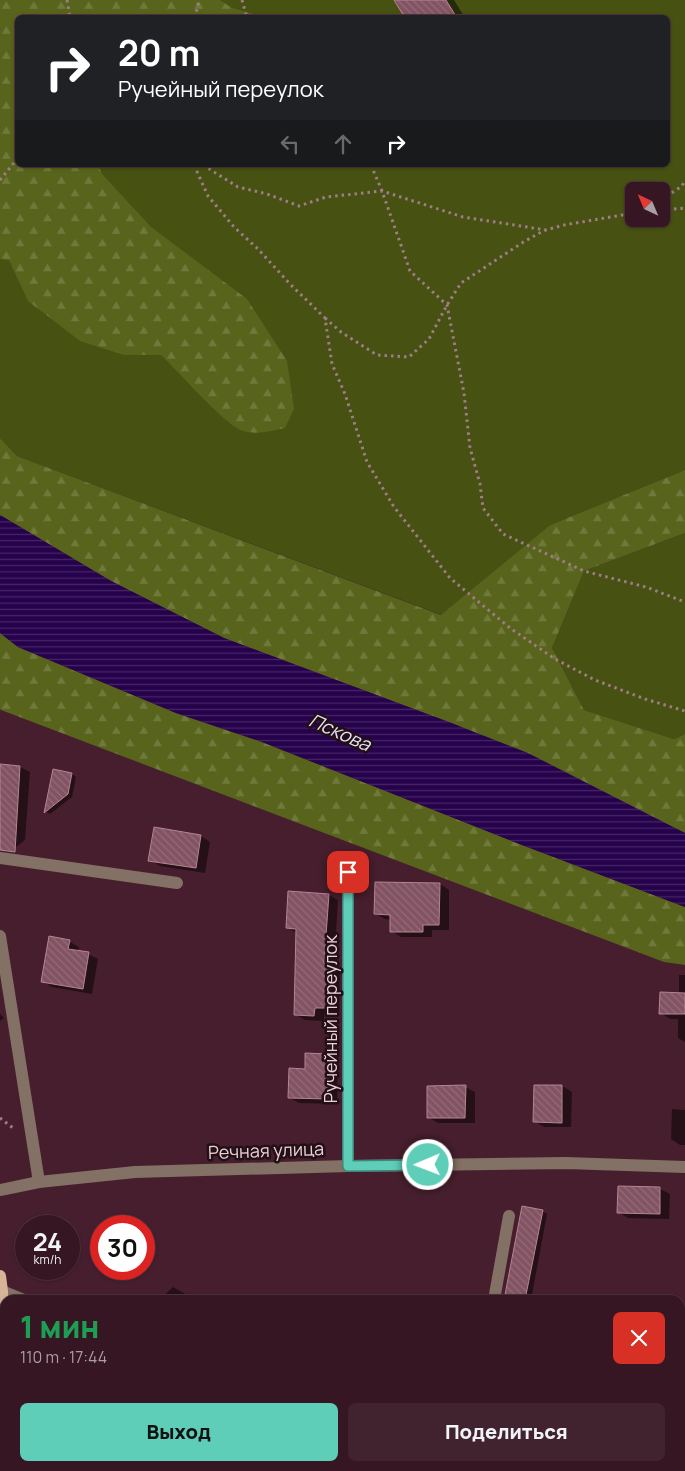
<!DOCTYPE html>
<html lang="ru">
<meta charset="utf-8">
<style>
body{margin:0;font-family:Manrope,sans-serif;background:#40232f;color:#f1f3f6;height:100vh;display:flex;flex-direction:column;font-size:19px;white-space:nowrap}
*{box-sizing:border-box;margin:0}
p{font-size:16px;color:#aa9fa5}
.icon{flex:none;width:28px;height:28px;fill:none;stroke:currentColor;stroke-width:2;stroke-linecap:round;stroke-linejoin:round}
.map{position:relative;flex:1;overflow:hidden}
.side{position:absolute;left:0px;top:1295px;width:685px;height:176px;display:flex;flex-direction:column;background:#351622;border-radius:15px 15px 0 0;box-shadow:0 1px 4px #0004,0 0 0 1px #4f3540}
.side>*{flex:none}
.hud{position:absolute;left:15px;top:15px;width:655px;height:152px;border-radius:8px;box-shadow:0 1px 4px #0004,0 0 0 1px #4f3540;background:#202124;color:#fff;overflow:hidden}
.needle{width:32px;rotate:316deg}
.controls{position:absolute;left:625px;top:182px;display:grid;gap:10px}
.controls a{display:grid;place-items:center;width:45px;height:45px;border-radius:8px;background:#351622;box-shadow:0 1px 4px #0004,0 0 0 1px #4f3540;font-size:25px}
.speed{position:absolute;left:15px;top:1215px;display:flex;gap:10px;font-size:25px;font-weight:700;text-align:center}
.speed>*{display:grid;place-content:center;width:65px;height:65px;border-radius:50%;background:#351622;box-shadow:0 1px 4px #0004,0 0 0 1px #4f3540;line-height:1}
.speed small{font-size:12px;font-weight:400}
.speed .limit{border:8px solid #d22;background:#fff;color:#111}
.pin{position:absolute;display:grid;place-items:center;width:42px;height:42px;color:#fff;margin:-21px;border-radius:10px;box-shadow:0 2px 8px #0006}
.me{position:absolute;width:55px;margin:-28px;rotate:269deg;stroke-linejoin:round;filter:drop-shadow(0 0 4px #0008)}
.turn{display:flex;align-items:center;gap:18px;height:105px;padding:0 20px;font-size:22px}
.turn .icon{width:65px;height:65px;stroke-width:2.5}
.turn b{display:block;font-size:35px;line-height:42px}
.lanes{display:flex;align-items:center;height:48px;padding:0 20px;background:#0003;justify-content:center;gap:25px;direction:ltr}
.lanes .off{opacity:.35}
.round{display:grid;place-items:center;flex:none;width:52px;height:52px;border-radius:8px;background:#40232f}
.overview{display:flex;align-items:center;justify-content:space-between;height:85px;padding:0 20px}
h1{font-size:30px;font-weight:800;line-height:38px;color:#1e9e55}
.cta{display:flex;gap:10px;margin-top:auto;padding:10px 20px}
.cta a{flex:1;height:58px;border-radius:8px;background:#5eceb8;color:#111;font-size:20px;font-weight:800;line-height:58px;text-align:center}
.cta a+a{background:#40232f;color:#f1f3f6}
.map>svg:first-child{display:block}
</style>
<div class="map">
<svg width="685" height="1471" viewBox="0 0 685 1471">
<defs>
<pattern id="forest-firs" width="22" height="20" patternUnits="userSpaceOnUse" patternTransform="scale(1.25)"><rect width="22" height="20" fill="#58641c"/><path d="M5 1l3.5 6h-7zM16 11l3.5 6h-7z" fill="#70793c"/></pattern>
<pattern id="water-rules" width="6" height="5" patternUnits="userSpaceOnUse" patternTransform="scale(1.25)"><rect width="6" height="5" fill="#26014c"/><path d="M0 2.5h6" fill="none" stroke="#462565"/></pattern>
<pattern id="building-back-hatch" width="6" height="6" patternUnits="userSpaceOnUse" patternTransform="scale(1.25)"><rect width="6" height="6" fill="#825362"/><path d="M-1 5l2 2M0 0l6 6M5-1l2 2" fill="none" stroke="#946b78"/></pattern>
</defs>
<rect width="100%" height="100%" fill="#471e2d"/>
<g fill="#465112" fill-rule="evenodd">
<path d="M0,0H685V470L550,525L442,615L17,456L0,438ZM18,18H668V165H18ZM634,191H661V219H634Z"/>
<polygon points="685,533 685,734 674,739 584,710 552,648 584,571"/>
<polygon points="22,1466 239,1466 244,1471 24,1471"/>
</g>
<g fill="url(#forest-firs)">
<path d="M0,0H220L232,8L265,17L18,18V165H98L102,174L151,227L247,299L287,361L294,409L285,428C271,431 257,435 243,431C226,426 177,370 161,355H124L80,341L28,301L9,260L0,259Z"/>
<polygon points="0,438 17,456 441,615 550,525 685,470 685,533 584,571 552,648 584,710 674,739 685,734 685,833 454,724 224,638 111,581 0,515"/>
<polygon points="0,633 18,647 176,713 262,742 522,845 685,907 685,965 664,962 1,710 0,709"/>
</g>
<polygon fill="url(#water-rules)" points="0,515 111,581 224,638 454,724 528,753 685,833 685,907 522,845 262,742 176,713 18,647 0,633"/>
<g fill="#0007">
<polygon points="395,0 454,0 465,18 406,18"/>
<polygon points="0,766 20,767 30,772 25,840 11,851 0,849"/>
<polygon points="54,771 72,774 76,777 72,797 50,814 46,812"/>
<polygon points="201,836 210,842 205,873 160,866 150,860"/>
<polygon points="440,884 449,890 449,930 432,930 432,937 401,937 391,931 391,920 385,919 376,914"/>
<polygon points="329,895 338,900 334,966 340,970 339,1013 324,1013 324,1021 305,1020 295,1014 297,933 287,927"/>
<polygon points="50,938 70,942 79,947 78,952 88,954 98,959 92,994 52,987 42,981"/>
<polygon points="679,975 685,975 685,1042 678,1038 678,1019 670,1019 661,1013 679,994"/>
<polygon points="0,1014 4,1018 0,1021"/>
<polygon points="328,1055 338,1061 337,1104 299,1103 289,1097"/>
<polygon points="535,1086 562,1086 572,1092 571,1127 544,1127 534,1121"/>
<polygon points="465,1087 475,1092 475,1123 438,1123 428,1117"/>
<polygon points="672,1109 685,1110 685,1145 680,1145 671,1139"/>
<polygon points="619,1187 660,1189 670,1194 669,1219 628,1218 618,1212"/>
<polygon points="542,1211 547,1214 531,1300 505,1300"/>
<polygon points="173,1287 196,1300 159,1300"/>
<polygon points="681,1449 685,1449 685,1471 679,1471"/>
<polygon points="270,1466 367,1466 371,1471 275,1471"/>
<polygon points="594,1466 631,1466 630,1471 593,1471"/>
</g>
<g fill="url(#building-back-hatch)" stroke="#b68493">
<polygon points="394,0 446,0 457,18 405,18"/>
<polygon points="0,764 20,766 15,852 0,850"/>
<polygon points="53,769 72,773 68,794 44,813"/>
<polygon points="154,827 201,835 196,868 148,861"/>
<polygon points="375,882 440,883 439,925 423,925 423,932 390,932 390,915 374,914"/>
<polygon points="288,891 329,894 324,963 331,963 329,1008 315,1008 314,1016 294,1015 296,929 286,928"/>
<polygon points="49,936 70,940 68,949 89,952 83,989 41,982"/>
<polygon points="660,992 685,993 685,1014 659,1014"/>
<polygon points="305,1053 329,1054 328,1099 288,1098 289,1068 305,1069"/>
<polygon points="466,1085 465,1118 427,1118 427,1086"/>
<polygon points="534,1085 562,1085 562,1123 533,1122"/>
<polygon points="618,1186 660,1187 660,1214 617,1213"/>
<polygon points="522,1206 543,1210 525,1300 504,1300"/>
</g>
<g fill="none" stroke-linecap="round" stroke-linejoin="round">
<g stroke="#9f7d88" stroke-width="3" stroke-dasharray="2.5 4" stroke-linecap="butt">
<polyline points="67,0 70,18"/>
<polyline points="242,0 247,18"/>
<polyline points="195,18 199,0"/>
<polyline points="194,165 208,196 234,227 258,249 290,284 325,318 332,364 345,394 367,462 394,507 450,578 510,628 555,659 595,680 645,699 685,711"/>
<polyline points="203,165 238,187 267,194 299,206 326,197 382,191 463,217 546,230 564,225 634,213"/>
<polyline points="371,165 382,191 410,271 447,305 464,393 470,448 480,484 483,508 503,534 584,571 646,587 685,602"/>
<polyline points="0,180 18,158"/>
<polyline points="661,200 682,186 685,180"/>
<polyline points="661,210 685,208"/>
<polyline points="325,318 341,332 377,355 409,357 429,339 447,305 461,283 525,241 545,230"/>
<polyline points="0,1118 13,1128"/>
</g>
<g stroke="#827164" stroke-width="12">
<polyline points="0,858 177,883"/>
<polyline points="0,936 39,1182"/>
<polyline points="348,1166 348,872"/>
<polyline points="0,1190 39,1182 135,1172 348,1166 566,1163 685,1167"/>
<polyline points="2,1291 24,1300"/>
<polyline points="494,1300 509,1216"/>
<polyline points="680,1377 685,1374"/>
<polyline points="256,1466 262,1471"/>
<polyline points="412,1466 416,1471"/>
<polyline points="503,1471 512,1466"/>
</g>
<polyline stroke="#d7b398" stroke-width="12" points="0,1276 2,1291 2,1337 0,1383 4,1471"/>
</g>
<g fill="none" stroke-linecap="round" stroke-linejoin="round">
<defs>
<polyline id="route" points="348,872 348,1166 428,1165"/>
</defs>
<use href="#route" stroke="#3d8678" stroke-width="12"/>
<use href="#route" stroke="#5eceb8" stroke-width="9"/>
</g>
<g text-anchor="middle" stroke-width="5" stroke-linejoin="round" paint-order="stroke">
<g font-size="18" fill="#ebcfd7" stroke="#221016">
<text transform="translate(331 1019) rotate(-90)" y="6">Ручейный переулок</text>
<text transform="translate(266 1151) rotate(-2)" y="6">Речная улица</text>
</g>
<g font-size="19" font-style="italic" fill="#e5dff5" stroke="#221016">
<text transform="translate(340 732) rotate(24)" y="7">Пскова</text>
</g>
</g>
</svg>
<div class="controls">
<a><svg class="needle" viewBox="-14 -14 28 28"><path d="M0-13l5 13h-10z" fill="#e53935"/><path d="M0 13l5-13h-10z" fill="#aa9fa5"/></svg></a>
</div>
<div class="speed"><div>24<small>km/h</small></div><div class="limit">30</div></div>
<div class="pin" style="left:348px;top:872px;background:#d93025"><svg class="icon" aria-label="arrive" viewBox="0 0 24 24"><path d="M6 21V4h12l-3 4 3 4H6"/></svg></div>
<svg class="me" style="left:428px;top:1165px" viewBox="-20 -20 40 40"><circle r="17" fill="#5eceb8" stroke="#fff" stroke-width="3"/><path d="M0-11L8 9 0 5-8 9z" fill="#fff"/></svg>
<div class="hud">
<div class="turn"><svg class="icon" aria-label="right" viewBox="0 0 24 24"><path d="M7 20v-9h11M14 6l5 5-5 5"/></svg><div><b>20 m</b>Ручейный переулок</div></div>
<div class="lanes"><svg class="icon off" aria-label="left" viewBox="0 0 24 24"><path d="M17 20v-9H6M10 6l-5 5 5 5"/></svg><svg class="icon off" aria-label="ahead" viewBox="0 0 24 24"><path d="M12 20V5M6 11l6-6 6 6"/></svg><svg class="icon" aria-label="right" viewBox="0 0 24 24"><path d="M7 20v-9h11M14 6l5 5-5 5"/></svg></div>
</div>
<section class="side">
<div class="overview"><div><h1>1 мин</h1><p>110 m · 17:44</p></div><a class="round" style="background:#d93025;color:#fff"><svg class="icon" aria-label="close" viewBox="0 0 24 24"><path d="M6 6l12 12M18 6L6 18"/></svg></a></div>
<div class="cta"><a>Выход</a><a>Поделиться</a></div>
</section>
</div>
